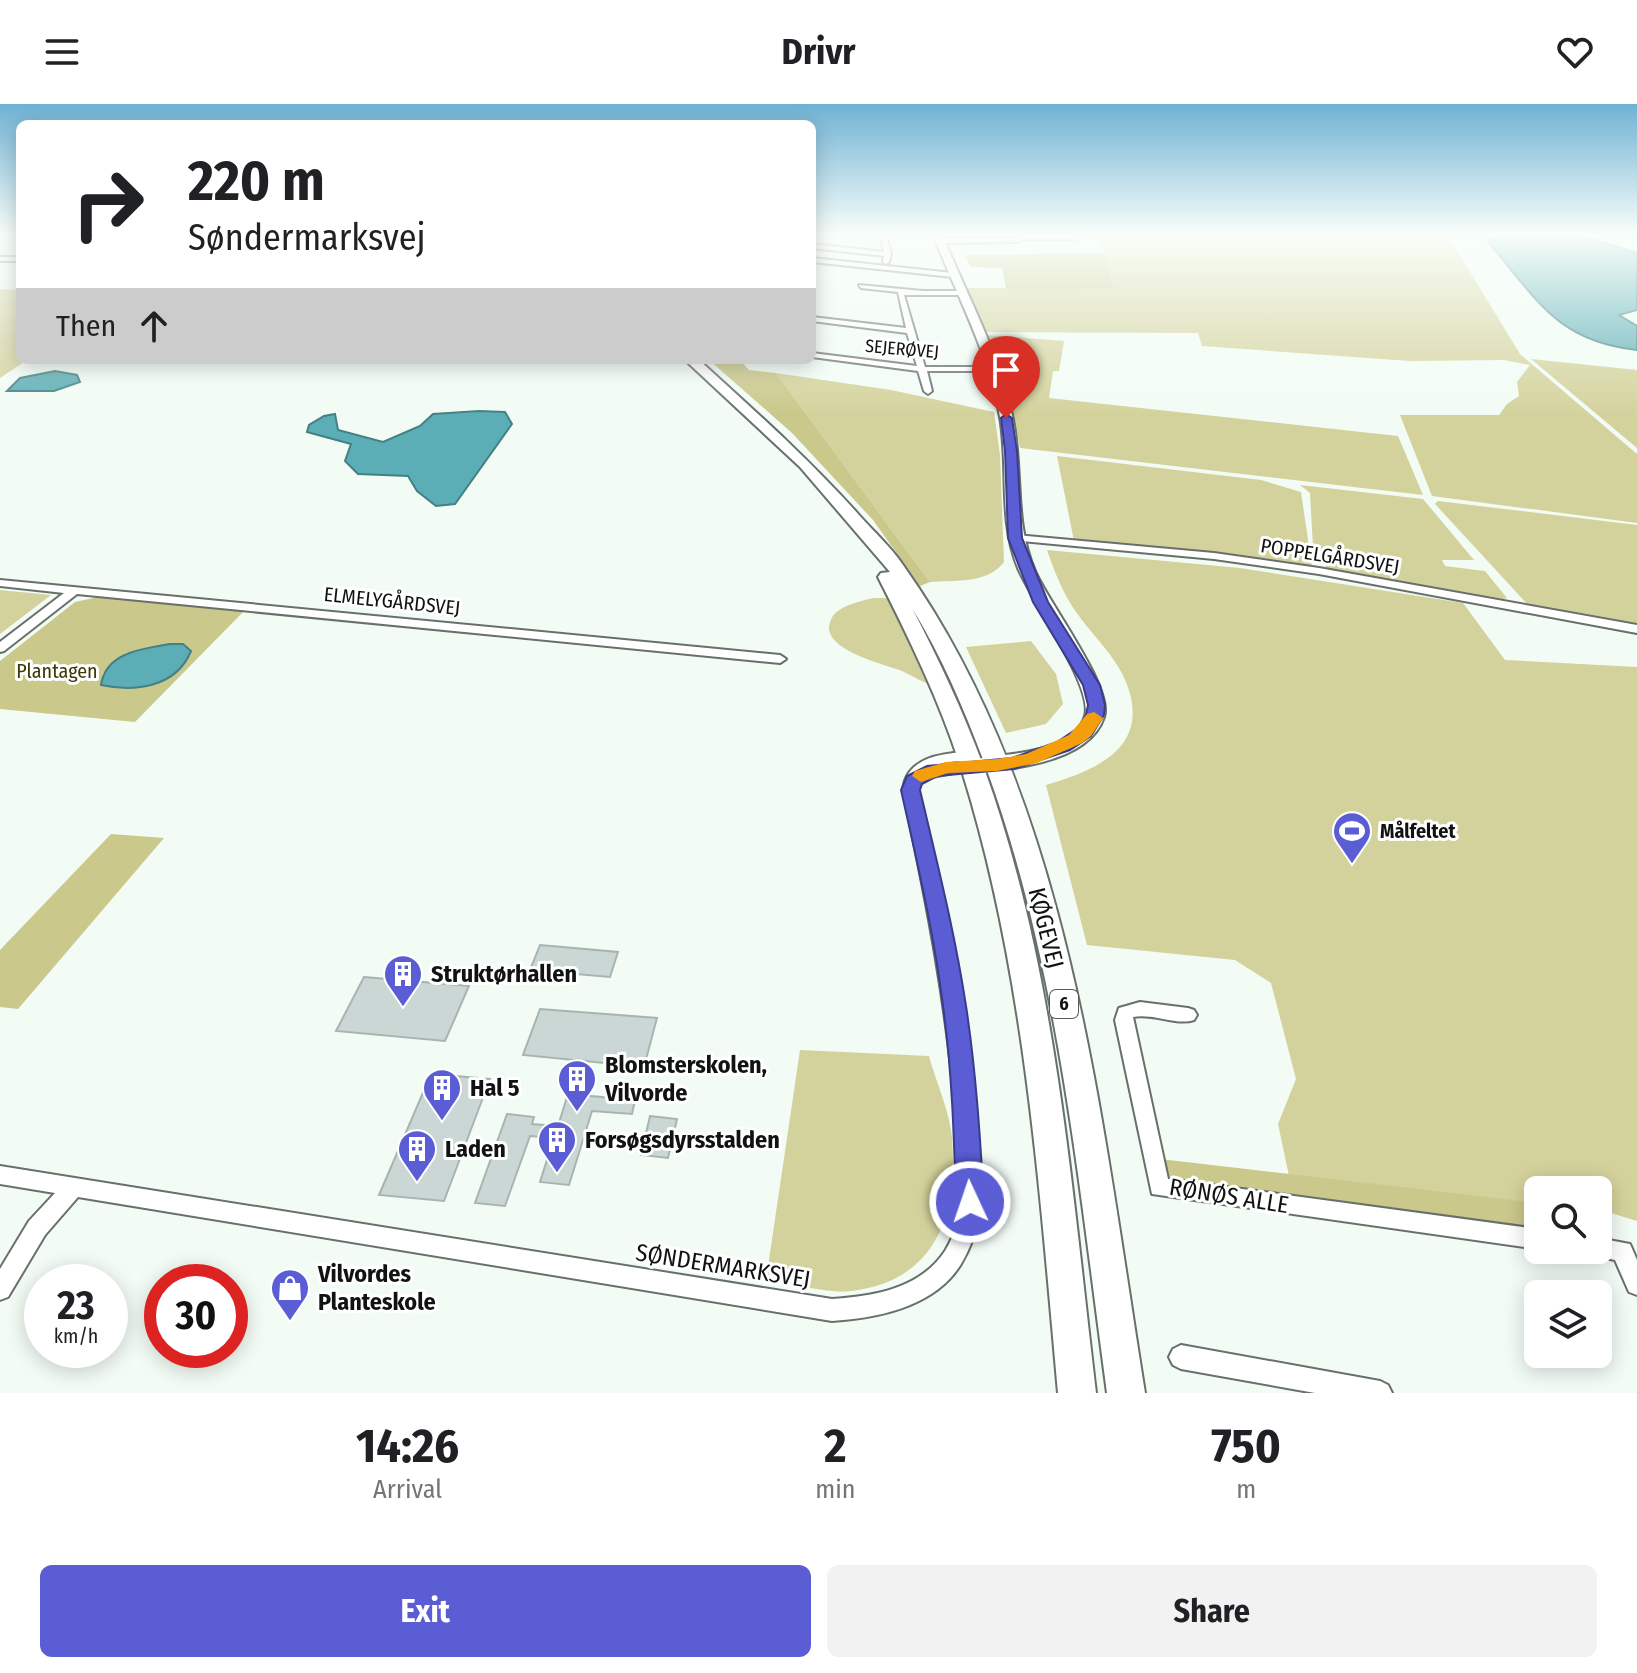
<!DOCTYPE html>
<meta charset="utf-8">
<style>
body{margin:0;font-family:"Fira Sans Condensed",sans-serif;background:#f2f2f2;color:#202124;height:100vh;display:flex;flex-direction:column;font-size:30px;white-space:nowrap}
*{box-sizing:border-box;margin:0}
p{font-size:26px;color:#757577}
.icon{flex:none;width:44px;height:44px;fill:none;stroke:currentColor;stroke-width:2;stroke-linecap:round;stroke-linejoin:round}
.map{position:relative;height:1289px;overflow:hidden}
.side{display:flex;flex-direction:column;background:#fff;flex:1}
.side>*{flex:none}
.guide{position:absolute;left:16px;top:16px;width:800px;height:244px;border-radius:12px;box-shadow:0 4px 20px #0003;background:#fff;color:#202124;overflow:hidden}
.buttons{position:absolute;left:1524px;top:1072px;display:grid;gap:16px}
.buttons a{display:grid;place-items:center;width:88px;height:88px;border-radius:12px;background:#fff;box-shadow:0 4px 20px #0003;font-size:40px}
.speed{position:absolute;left:24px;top:1160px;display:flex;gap:16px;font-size:40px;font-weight:700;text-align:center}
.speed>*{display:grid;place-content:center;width:104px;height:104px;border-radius:50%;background:#fff;box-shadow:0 4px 20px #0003;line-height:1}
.speed small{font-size:20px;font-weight:400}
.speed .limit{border:12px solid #d22;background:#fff;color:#111}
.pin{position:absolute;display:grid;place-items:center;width:68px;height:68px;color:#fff;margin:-82px -34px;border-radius:50% 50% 50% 0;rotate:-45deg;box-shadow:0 0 8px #0007}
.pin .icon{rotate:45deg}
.me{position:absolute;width:88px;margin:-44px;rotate:357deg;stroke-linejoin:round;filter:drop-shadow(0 0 6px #0008)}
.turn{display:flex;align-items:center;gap:28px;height:168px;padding:0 40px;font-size:36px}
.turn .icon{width:104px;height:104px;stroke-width:2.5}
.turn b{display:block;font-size:56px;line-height:68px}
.then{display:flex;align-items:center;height:76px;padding:0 40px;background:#0003;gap:16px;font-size:30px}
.eta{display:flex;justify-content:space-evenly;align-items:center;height:136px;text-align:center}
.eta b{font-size:48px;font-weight:700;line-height:56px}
.cta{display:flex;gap:16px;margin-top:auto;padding:16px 40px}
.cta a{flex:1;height:92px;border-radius:12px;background:#5a5dd4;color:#fff;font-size:32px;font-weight:700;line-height:92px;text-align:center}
.cta a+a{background:#f2f2f2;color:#202124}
header{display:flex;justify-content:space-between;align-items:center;height:104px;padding:0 40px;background:#fff;font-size:36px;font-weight:700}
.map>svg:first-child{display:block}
</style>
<header><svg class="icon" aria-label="menu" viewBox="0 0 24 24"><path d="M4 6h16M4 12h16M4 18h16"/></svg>Drivr<svg class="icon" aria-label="heart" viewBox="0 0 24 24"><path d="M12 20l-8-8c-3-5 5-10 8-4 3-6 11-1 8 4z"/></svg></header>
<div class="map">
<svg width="1637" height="1289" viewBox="0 0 1637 1289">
<rect width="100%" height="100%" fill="#f2fcf5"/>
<g fill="#d4d29c">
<polygon points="1098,130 1447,130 1520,250 1637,350 1637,419 1432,392 1400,311 1499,311 1507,300 1519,292 1517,278 1530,261 1504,256 1410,257 1202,242 1198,229 985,228 967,184 1114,184"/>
<polygon points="0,185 20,186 20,256 27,256 0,274"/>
<polygon points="986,231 1064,237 1059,267 1053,267 1049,294 1398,332 1423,391 1020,344 1009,290"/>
<polygon points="1531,255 1637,266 1637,344"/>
<path d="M776,269L891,286L994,308L1000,351L1004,458C988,480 954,476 930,478Z"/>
<polygon points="1057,352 1261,376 1301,388 1312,463 1074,437"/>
<polygon points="1300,381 1423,395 1474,456 1442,456 1445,462 1485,467 1507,494 1498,497 1328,466 1313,443 1310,389"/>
<polygon points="1438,397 1637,421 1637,522 1528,501 1435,400"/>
<path d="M1047,446L1240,464L1463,499L1505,556L1637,563V1117L1598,1105V1086H1538V1099L1289,1072L1278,1020L1296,975L1271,879L1235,856L1087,841L1046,681C1097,666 1152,643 1126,578C1114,548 1085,525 1069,497C1060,482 1053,463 1047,446Z"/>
<polygon points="0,486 51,491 0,530"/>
<path d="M873,494H888L930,580C921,578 911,571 902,567C883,560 820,545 830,518C835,502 858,498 873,494Z"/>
<polygon points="1031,537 1056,570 1063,600 1046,620 1006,629 966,543"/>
<path d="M800,946L929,952C936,978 950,1008 952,1034C958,1111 936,1177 851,1187C828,1190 790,1179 766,1176Z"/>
</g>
<g fill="#cac88a" fill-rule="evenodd">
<polygon points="1104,149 1114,184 1006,185 1002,164 971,163 964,151"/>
<polygon points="709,256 740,256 749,266 776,269 930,478 920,482 873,416 792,329"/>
<path d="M98,493L244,507L135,618L0,605V557L75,498ZM126,549L188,555L155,581L102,571L114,556Z"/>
<polygon points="111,730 164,734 18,905 0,903 0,846"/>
<polygon points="1160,1055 1538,1099 1538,1126 1174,1081"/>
</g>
<g fill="#5baeb6" stroke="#448084" stroke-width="2">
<path d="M1502,131H1580L1637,149V206L1619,211L1637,222V246C1556,237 1537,195 1489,139L1488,135Z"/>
<polygon points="55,267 77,271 80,278 54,287 7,287 20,274"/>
<polygon points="479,307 505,308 512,320 455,400 436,402 417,387 408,372 358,370 345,357 351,340 307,328 309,321 324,312 335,310 338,326 383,338 420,322 433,310"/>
<path d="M170,540H183L191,547C176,584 134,588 101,581C106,548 142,545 170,540Z"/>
</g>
<g fill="#cad7d4" stroke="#a8b4b1" stroke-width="2">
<polygon points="540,841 618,848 610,873 530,866"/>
<polygon points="364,873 469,882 445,937 336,927"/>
<polygon points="540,905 657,914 644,963 523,951"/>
<polygon points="431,970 490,975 444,1097 379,1091"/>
<polygon points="568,990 635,996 632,1010 592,1007 569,1081 540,1078 554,1034 530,1032 505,1102 475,1099 507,1010 534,1013 532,1020 558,1022"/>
<polygon points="650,1012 677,1015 668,1054 641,1051"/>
</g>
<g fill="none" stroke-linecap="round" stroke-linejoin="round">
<defs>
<g id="street">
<polygon points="880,130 886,130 891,150 889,158 886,160 883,158 884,152 812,144 812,140 884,148"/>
<polygon points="1019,130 1080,133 1077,135 1025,135 1017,138 940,139 937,137 940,135 1016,134 1020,132"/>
<rect x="0" y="153" width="20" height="4"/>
<polygon points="812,154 953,169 956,171 953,173 812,158"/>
<polygon points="859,181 923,187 963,187 960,191 904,191 925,263 990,263 994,265 990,267 927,267 932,287 928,290 924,287 918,267 812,253 812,249 917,262 907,229 812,217 812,213 906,224 898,188 861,184"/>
<polygon points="1015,431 1214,449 1319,464 1637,521 1637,529 1319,470 1214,455 1011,436 1010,434"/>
<polygon points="0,476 780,551 786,555 780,559 77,490 4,547 0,548 0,538 64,489 0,482"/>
<path d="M968,648L973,649L975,652L973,655L943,659L933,663L971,658L976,659L978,662L976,665L926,674L921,672L917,686C942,793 967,901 975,1011C978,1043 983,1076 979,1108C977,1126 970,1145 961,1160C935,1203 878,1214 832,1217L78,1093L45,1131L8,1193L0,1196V1165L29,1117L55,1089L0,1080V1062L832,1195C874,1192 920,1185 945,1147C967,1113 959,1066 957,1028C949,912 927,799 903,686C906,654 941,649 968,648Z"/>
<path d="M1140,898L1188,904L1194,906L1197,911L1194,916C1177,922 1154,909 1133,913L1168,1075L1538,1125V1145L1152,1090L1115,916L1119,904Z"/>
<polygon points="1598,1134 1630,1140 1637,1156 1637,1191 1629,1188 1615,1156 1590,1151 1588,1146 1598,1146"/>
<polygon points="1181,1241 1380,1277 1388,1281 1392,1289 1315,1289 1181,1265 1173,1261 1169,1253 1173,1245"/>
</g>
<path id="secondary" d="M933,130H942C966,190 999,248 1012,311C1024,363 1013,417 1035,467C1048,498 1114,584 1104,613C1093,646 1049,658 1019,663C1004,666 971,675 961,662C973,646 1071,659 1085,612C1094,583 1031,496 1018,464C998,416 1009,364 1000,313C989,250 956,190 933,130Z"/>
<path id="primary" d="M685,256H699C754,306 809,355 859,411C874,428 891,443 903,461C1071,697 1100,1011 1145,1289H1107C1078,1077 1059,860 984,658C964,605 942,553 912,504C939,556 964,609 984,664C1056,863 1071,1081 1096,1289H1058C1039,1081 1025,868 962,667C941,600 910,536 878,473L881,469L890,468L800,363Z"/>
</defs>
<use href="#street" stroke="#67706a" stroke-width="4"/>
<use href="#secondary" stroke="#67706a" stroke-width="4"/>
<use href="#primary" stroke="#67706a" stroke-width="4"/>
<use href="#street" fill="#fff" fill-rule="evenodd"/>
<use href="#secondary" fill="#fff" fill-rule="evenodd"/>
<use href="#primary" fill="#fff" fill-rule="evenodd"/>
</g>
<linearGradient id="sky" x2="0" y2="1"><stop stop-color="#6fb2d4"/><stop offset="0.42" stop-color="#f9fefa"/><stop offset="1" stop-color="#f9fefa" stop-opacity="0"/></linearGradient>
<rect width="1637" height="311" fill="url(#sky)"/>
<path fill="#5a5dd4" stroke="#3a3c8a" stroke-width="2" d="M1006,310L1012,314L1017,347L1022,434L1048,498L1100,581L1105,601L1104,611L1091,632L1070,646L1014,665L937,672L922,680L920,686C937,758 955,829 966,902C976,967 980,1032 984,1098L980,1106L970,1110L960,1106L956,1098C954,1032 952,967 943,902C934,829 917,758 901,686L907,672L927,662L1012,654L1057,638L1078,624L1086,611L1088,601L1083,581L1033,498L1008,434L1005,347L1001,314Z"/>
<polygon fill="#f59e0b" points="1094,608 1103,614 1091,632 1082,639 1037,659 997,667 948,669 921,678 912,672 915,667 946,658 997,655 1026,650 1069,631 1087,610"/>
<defs>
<symbol id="stadium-pin" viewBox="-11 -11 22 30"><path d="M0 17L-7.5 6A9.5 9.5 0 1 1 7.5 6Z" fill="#5a5dd4" stroke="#fff"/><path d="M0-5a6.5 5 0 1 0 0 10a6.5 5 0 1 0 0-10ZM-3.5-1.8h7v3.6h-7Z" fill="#fff"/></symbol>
<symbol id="building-pin" viewBox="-11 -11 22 30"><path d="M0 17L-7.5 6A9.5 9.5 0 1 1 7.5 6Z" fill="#5a5dd4" stroke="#fff"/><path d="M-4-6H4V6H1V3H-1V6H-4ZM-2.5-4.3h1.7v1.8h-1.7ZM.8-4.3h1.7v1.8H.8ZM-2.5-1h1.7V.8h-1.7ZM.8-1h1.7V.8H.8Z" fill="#fff"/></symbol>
<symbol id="shop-pin" viewBox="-11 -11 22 30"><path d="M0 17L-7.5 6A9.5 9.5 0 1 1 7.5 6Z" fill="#5a5dd4" stroke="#fff"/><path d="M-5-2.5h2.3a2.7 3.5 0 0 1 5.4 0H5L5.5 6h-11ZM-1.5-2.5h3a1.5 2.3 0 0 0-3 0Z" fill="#fff"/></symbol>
</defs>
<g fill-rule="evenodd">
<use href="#stadium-pin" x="1330" y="705" width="44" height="60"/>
<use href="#building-pin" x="381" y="848" width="44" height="60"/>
<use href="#building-pin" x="555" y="953" width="44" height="60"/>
<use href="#building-pin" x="420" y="962" width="44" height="60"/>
<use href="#building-pin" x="535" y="1014" width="44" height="60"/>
<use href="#building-pin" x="395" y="1023" width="44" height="60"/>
<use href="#shop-pin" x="268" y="1162" width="44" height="60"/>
</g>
<g text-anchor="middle" stroke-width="6" stroke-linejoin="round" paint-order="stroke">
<g font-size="18" fill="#101311" stroke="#fff">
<text transform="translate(902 245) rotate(5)" y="6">SEJERØVEJ</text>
</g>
<rect fill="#fff" stroke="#585a58" stroke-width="2" x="1050" y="886" width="28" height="28" rx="6"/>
<g font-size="18" font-weight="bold" fill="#101311">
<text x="1064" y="906">6</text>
</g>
<g font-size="20" fill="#101311" stroke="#fff">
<text transform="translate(1330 452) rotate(9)" y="7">POPPELGÅRDSVEJ</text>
<text transform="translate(392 497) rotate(6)" y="7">ELMELYGÅRDSVEJ</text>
</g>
<g font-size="20" fill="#3c3907" stroke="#fff">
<text x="57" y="574">Plantagen</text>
</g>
<g font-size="20" font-weight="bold" fill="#101311" stroke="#fff" text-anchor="start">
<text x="1380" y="734">Målfeltet</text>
</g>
<g font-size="24" fill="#101311" stroke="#fff">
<text transform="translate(1046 824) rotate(76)" y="8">KØGEVEJ</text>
<text transform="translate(1229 1092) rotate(9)" y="8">RØNØS ALLE</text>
<text transform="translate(723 1162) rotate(9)" y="8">SØNDERMARKSVEJ</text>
</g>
<g font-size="24" font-weight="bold" fill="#101311" stroke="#fff" text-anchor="start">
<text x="431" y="878">Struktørhallen</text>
<text x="605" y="969">Blomsterskolen,<tspan x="605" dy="28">Vilvorde</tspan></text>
<text x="470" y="992">Hal 5</text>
<text x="585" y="1044">Forsøgsdyrsstalden</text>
<text x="445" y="1053">Laden</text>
<text x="318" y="1178">Vilvordes<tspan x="318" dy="28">Planteskole</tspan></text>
</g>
</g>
</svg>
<div class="buttons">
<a><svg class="icon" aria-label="search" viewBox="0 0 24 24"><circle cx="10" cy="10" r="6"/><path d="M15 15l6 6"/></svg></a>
<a><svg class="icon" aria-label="layers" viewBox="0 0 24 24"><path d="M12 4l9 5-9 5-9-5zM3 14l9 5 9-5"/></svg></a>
</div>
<div class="speed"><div>23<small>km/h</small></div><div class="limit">30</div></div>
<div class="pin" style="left:1006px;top:314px;background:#d93025"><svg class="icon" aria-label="arrive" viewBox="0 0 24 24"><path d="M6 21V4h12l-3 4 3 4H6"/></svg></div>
<svg class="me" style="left:970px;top:1098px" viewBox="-20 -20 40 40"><circle r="17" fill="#5a5dd4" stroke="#fff" stroke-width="3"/><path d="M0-11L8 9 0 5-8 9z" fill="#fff"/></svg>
<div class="guide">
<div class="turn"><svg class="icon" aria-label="right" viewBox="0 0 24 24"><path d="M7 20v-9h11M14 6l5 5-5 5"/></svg><div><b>220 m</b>Søndermarksvej</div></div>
<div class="then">Then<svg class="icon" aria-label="ahead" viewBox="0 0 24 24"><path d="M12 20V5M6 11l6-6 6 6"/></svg></div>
</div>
</div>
<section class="side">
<div class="eta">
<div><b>14:26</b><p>Arrival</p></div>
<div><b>2</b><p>min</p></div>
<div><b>750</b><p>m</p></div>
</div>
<div class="cta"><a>Exit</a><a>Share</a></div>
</section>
